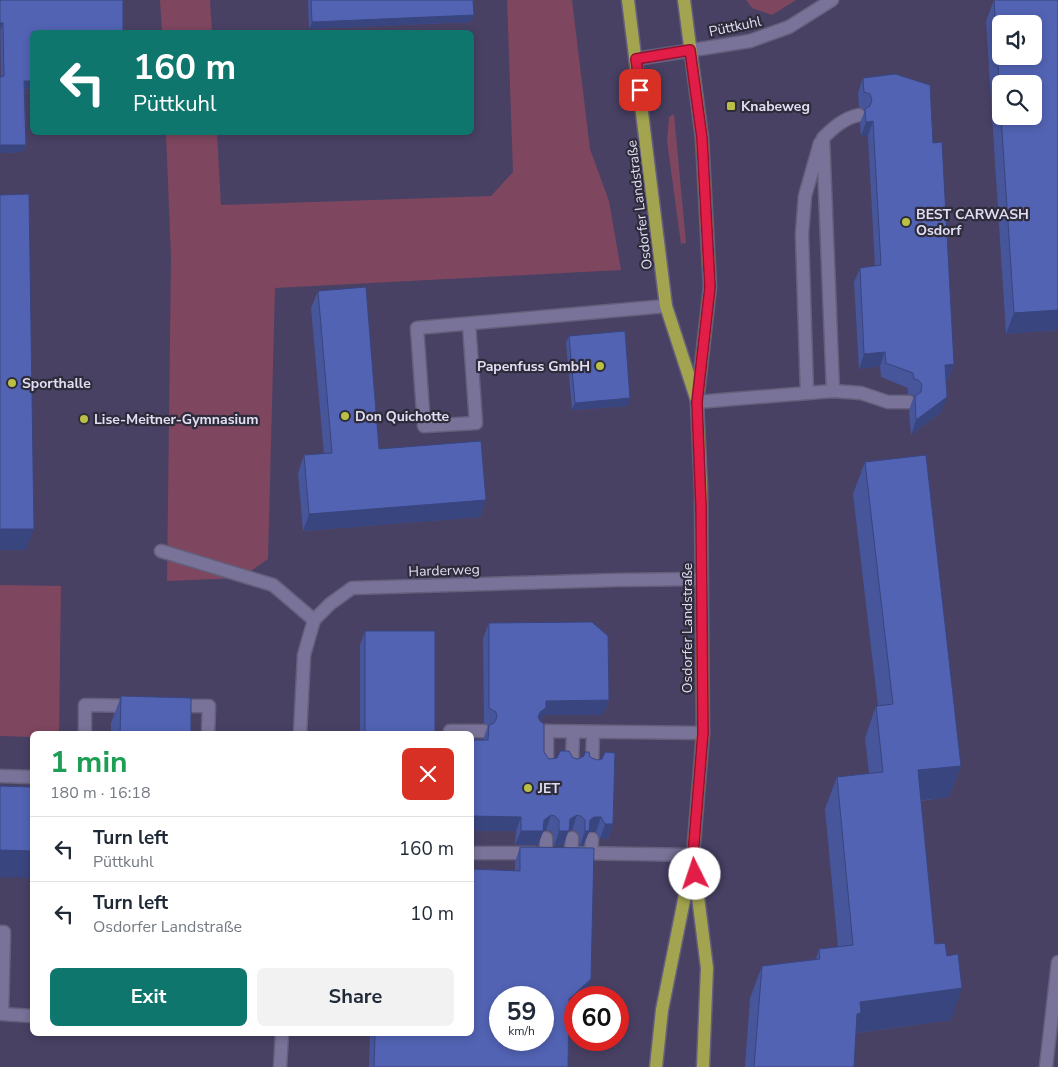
<!DOCTYPE html>
<meta charset="utf-8">
<style>
body{margin:0;font-family:"Nunito Sans",sans-serif;background:#f2f2f3;color:#1f2937;height:100vh;display:flex;flex-direction:column;font-size:19px;white-space:nowrap}
*{box-sizing:border-box;margin:0}
p{font-size:16px;color:#747a83}
.icon{flex:none;width:28px;height:28px;fill:none;stroke:currentColor;stroke-width:2;stroke-linecap:round;stroke-linejoin:round}
.map{position:relative;flex:1;overflow:hidden}
.drawer{position:absolute;left:30px;top:731px;width:444px;height:305px;display:flex;flex-direction:column;background:#fff;border-radius:8px;box-shadow:0 2px 8px #0003}
.drawer>*{flex:none}
.top-card{position:absolute;left:30px;top:30px;width:444px;height:105px;border-radius:8px;box-shadow:0 2px 8px #0003;background:#0f766e;color:#fff;overflow:hidden}
.controls{position:absolute;left:992px;top:15px;display:grid;gap:10px}
.controls a{display:grid;place-items:center;width:50px;height:50px;border-radius:8px;background:#fff;box-shadow:0 2px 8px #0003;font-size:25px}
.speed{position:absolute;left:489px;top:986px;display:flex;gap:10px;font-size:25px;font-weight:700;text-align:center}
.speed>*{display:grid;place-content:center;width:65px;height:65px;border-radius:50%;background:#fff;box-shadow:0 2px 8px #0003;line-height:1}
.speed small{font-size:12px;font-weight:400}
.speed .limit{border:8px solid #d22;background:#fff;color:#111}
.pin{position:absolute;display:grid;place-items:center;width:42px;height:42px;color:#fff;margin:-21px;border-radius:10px;box-shadow:0 2px 8px #0006}
.me{position:absolute;width:55px;margin:-28px;rotate:356deg;stroke-linejoin:round;filter:drop-shadow(0 0 4px #0008)}
.turn{display:flex;align-items:center;gap:18px;height:105px;padding:0 20px;font-size:22px}
.turn .icon{width:65px;height:65px;stroke-width:2.5}
.turn b{display:block;font-size:35px;line-height:42px}
.round{display:grid;place-items:center;flex:none;width:52px;height:52px;border-radius:8px;background:#f2f2f3}
.head{display:flex;align-items:center;justify-content:space-between;height:85px;padding:0 20px}
h1{font-size:30px;font-weight:700;line-height:38px;color:#1e9e55}
.cta{display:flex;gap:10px;margin-top:auto;padding:10px 20px}
.cta a{flex:1;height:58px;border-radius:8px;background:#0f766e;color:#fff;font-size:20px;font-weight:700;line-height:58px;text-align:center}
.cta a+a{background:#f2f2f3;color:#1f2937}
ul{padding:0;list-style:none}
li{display:flex;align-items:center;gap:15px;height:65px;padding:0 20px;border-top:1px solid #e0e1e3}
li div{flex:1}
li b{display:block;font-size:19px}
li em{font-style:normal}
.map>svg:first-child{display:block}
</style>
<div class="map">
<svg width="1058" height="1067" viewBox="0 0 1058 1067">
<rect width="100%" height="100%" fill="#484164"/>
<g fill="#7e465f">
<polygon points="160,0 210,0 212,32 162,32"/>
<polygon points="507,0 572,0 590,149 609,201 621,270 275,288 268,559 241,578 167,581 171,257 166,133 217,133 221,205 491,196 513,172"/>
<polygon points="746,0 796,0 772,15 752,8"/>
<polygon points="674,114 686,243 681,244 667,141 669,117"/>
<polygon points="0,585 61,586 59,734 32,734 32,737 0,736"/>
</g>
<g fill="none" stroke-linecap="round" stroke-linejoin="round">
<defs>
<g id="service">
<polyline points="469,324 476,423 424,426 417,328 666,306"/>
<path d="M833,391L823,138C833,128 844,118 859,115"/>
<polyline points="807,393 802,234 805,196 820,143"/>
<polyline points="697,402 833,391 861,393 888,402 909,402"/>
<polyline points="161,551 273,585 314,620"/>
<polyline points="174,706 209,706 208,734"/>
<polyline points="541,731 703,733"/>
<polyline points="85,734 85,705 134,706"/>
<polyline points="450,734 450,731 484,731"/>
<polyline points="547,766 547,731"/>
<polyline points="572,766 573,732"/>
<polyline points="592,767 593,732"/>
<polyline points="0,776 32,777"/>
<polyline points="471,853 534,853"/>
<polyline points="546,853 546,838"/>
<polyline points="571,853 572,838"/>
<polyline points="579,853 693,855"/>
<polyline points="591,854 592,839"/>
<polyline points="0,932 4,932 2,1014 32,1016"/>
</g>
<g id="minor">
<polyline points="636,59 750,41 789,27 832,0"/>
<polyline points="300,734 304,655 314,620 330,604 352,588 616,580 702,579"/>
<polyline points="280,1067 282,1034"/>
<polyline points="1046,1067 1058,962"/>
</g>
<g id="primary">
<polyline points="628,0 666,306 696,398"/>
<polyline points="694,865 707,968 703,1067"/>
<polyline points="656,1067 662,1010 693,855 703,733 701,488 697,402 710,287 702,138 684,0"/>
</g>
</defs>
<use href="#service" stroke="#645f7b" stroke-width="15"/>
<use href="#minor" stroke="#645f7b" stroke-width="15"/>
<use href="#primary" stroke="#645f7b" stroke-width="15"/>
<use href="#service" stroke="#7a7399" stroke-width="12"/>
<use href="#minor" stroke="#7a7399" stroke-width="12"/>
<use href="#primary" stroke="#a3a44f" stroke-width="12"/>
</g>
<g fill="#47559b">
<polygon points="0,0 32,32 32,88 25,89 26,145 23,152 0,153 0,77 1,77"/>
<polygon points="308,0 473,0 471,22 309,29"/>
<polygon points="994,0 1058,330 1006,334 986,21"/>
<polygon points="863,78 933,143 954,364 949,378 946,379 941,412 911,435 909,410 914,396 913,395 908,394 908,388 881,377 880,366 859,369 854,282 860,268 875,266 868,136 861,136 860,123 865,110 859,107 858,93"/>
<polygon points="318,291 379,449 486,500 480,517 303,531 298,473 304,455 324,454 311,308"/>
<polygon points="569,336 628,406 572,410 566,343"/>
<polygon points="865,462 961,766 949,797 921,801 935,944 951,1020 856,1033 854,1067 745,1067 750,998 762,966 816,959 819,949 838,947 825,809 837,777 869,773 865,738 876,706 878,706 853,494"/>
<polygon points="489,623 609,700 603,715 543,715 541,722 544,752 549,759 573,758 613,824 608,839 600,839 596,832 589,832 583,846 580,846 579,835 576,831 572,830 568,832 563,846 554,846 553,834 550,831 546,830 543,832 538,845 515,845 516,831 471,831 471,740 483,740 488,725 484,723 483,638"/>
<polygon points="365,631 435,734 360,734 360,645"/>
<polygon points="121,696 191,734 111,734 111,723"/>
<polygon points="520,847 585,993 569,1009 568,1067 369,1067 370,1034 471,1034 515,871 515,862"/>
</g>
<g fill="#39457e">
<polygon points="474,15 471,22 309,29 312,22"/>
<polygon points="0,23 3,23 0,31"/>
<polygon points="24,81 32,81 32,88 22,89"/>
<polygon points="873,121 868,136 861,136 866,122"/>
<polygon points="0,145 26,145 23,152 0,153"/>
<polygon points="1058,310 1058,330 1006,334 1014,313"/>
<polygon points="885,352 880,366 859,369 864,354"/>
<polygon points="954,364 949,378 940,379 945,365"/>
<polygon points="947,397 941,412 911,435 916,420"/>
<polygon points="630,398 628,406 572,410 575,403"/>
<polygon points="486,500 480,517 303,531 309,514"/>
<polygon points="0,529 34,529 26,550 0,550"/>
<polygon points="609,700 603,715 543,715 541,723 534,726 540,712 546,701"/>
<polygon points="961,766 949,797 906,802 918,770"/>
<polygon points="551,815 546,830 543,832 538,845 515,845 521,831 544,820"/>
<polygon points="577,815 572,830 568,832 563,846 554,846 559,831 570,819"/>
<polygon points="471,816 521,817 516,831 471,831"/>
<polygon points="594,817 601,817 596,832 589,832 583,846 580,846 585,831 590,820"/>
<polygon points="605,824 613,824 608,839 600,839"/>
<polygon points="0,850 32,851 32,878 0,877"/>
<polygon points="591,979 585,993 581,998 575,998 575,1003 564,1013 569,999"/>
<polygon points="962,988 951,1020 854,1033 845,1046 860,1002"/>
</g>
<g fill="#5263b4" stroke="#39457e" fill-rule="evenodd">
<polygon points="0,0 123,0 123,32 32,32 32,81 24,81 26,145 0,145 0,77 4,76 3,23 0,23"/>
<polygon points="311,0 473,0 474,15 312,22"/>
<path d="M994,0H1058V310L1014,313L1001,116H1034V84H1001V113ZM1001,24H1034V56H1001Z"/>
<polygon points="895,74 930,85 933,143 942,142 954,364 945,365 947,397 916,420 915,396 921,392 922,384 918,380 914,379 913,373 886,363 885,352 864,354 860,268 881,265 873,121 866,122 865,109 870,106 872,99 870,94 864,92 863,78"/>
<polygon points="29,194 34,529 0,529 0,195"/>
<polygon points="366,287 379,449 481,441 486,500 309,514 304,455 332,453 318,291"/>
<polygon points="625,331 630,398 575,403 569,336"/>
<polygon points="926,455 961,766 918,770 935,944 945,943 947,956 958,954 962,988 860,1002 861,1013 857,1014 854,1067 754,1067 762,966 820,959 819,949 853,945 837,777 883,772 876,706 893,704 865,462"/>
<polygon points="592,622 608,636 609,700 546,701 546,708 540,712 538,717 540,721 544,724 544,752 549,759 557,758 560,751 569,751 573,758 578,759 584,756 585,752 589,752 590,757 597,760 602,759 605,752 615,753 613,824 605,824 601,817 594,817 590,820 589,831 585,831 585,820 581,816 577,815 570,819 569,831 559,831 559,820 555,816 551,815 544,820 543,831 521,831 521,817 471,816 471,740 488,740 489,725 494,723 497,717 496,712 489,708 489,623"/>
<rect x="365" y="631" width="70" height="103"/>
<polygon points="121,696 191,698 191,734 120,734"/>
<polygon points="0,786 32,787 32,851 0,850"/>
<path d="M520,847L594,848L591,979L569,999L568,1067H374L375,1034H471V869L520,871ZM500,998H542V1040H500Z"/>
</g>
<g fill="none" stroke-linecap="round" stroke-linejoin="round">
<defs>
<polyline id="route" points="640,90 636,59 690,50 702,138 710,287 697,402 701,506 703,733 693,855 695,874"/>
</defs>
<use href="#route" stroke="#92132f" stroke-width="12"/>
<use href="#route" stroke="#e11d48" stroke-width="9"/>
</g>
<g fill="#bac046" stroke="#2e2b3b" stroke-width="2">
<rect x="726" y="101" width="10" height="10" rx="2.5"/>
<circle cx="906" cy="222" r="5"/>
<circle cx="600" cy="366" r="5"/>
<circle cx="12" cy="383" r="5"/>
<circle cx="345" cy="416" r="5"/>
<circle cx="84" cy="419" r="5"/>
<circle cx="528" cy="788" r="5"/>
</g>
<g text-anchor="middle" stroke-width="4.5" stroke-linejoin="round" paint-order="stroke">
<g font-size="14" fill="#e1def3" stroke="#2e2b3b">
<text transform="translate(735 26) rotate(-12)" y="5">Püttkuhl</text>
<text transform="translate(639 205) rotate(-97)" y="5">Osdorfer Landstraße</text>
<text transform="translate(444 570) rotate(-2)" y="5">Harderweg</text>
<text transform="translate(687 628) rotate(-90)" y="5">Osdorfer Landstraße</text>
</g>
<g font-size="14" font-weight="bold" fill="#e1def3" stroke="#2e2b3b" text-anchor="start">
<text x="741" y="111">Knabeweg</text>
<text x="916" y="219">BEST CARWASH<tspan x="916" dy="16">Osdorf</tspan></text>
<text x="590" y="371" text-anchor="end">Papenfuss GmbH</text>
<text x="22" y="388">Sporthalle</text>
<text x="355" y="421">Don Quichotte</text>
<text x="94" y="424">Lise-Meitner-Gymnasium</text>
<text x="538" y="793">JET</text>
</g>
</g>
</svg>
<div class="controls">
<a><svg class="icon" aria-label="sound" viewBox="0 0 24 24"><path d="M4 9h4l5-4v14l-5-4H4zM17 9q2 3 0 6"/></svg></a>
<a><svg class="icon" aria-label="search" viewBox="0 0 24 24"><circle cx="10" cy="10" r="6"/><path d="M15 15l6 6"/></svg></a>
</div>
<div class="speed"><div>59<small>km/h</small></div><div class="limit">60</div></div>
<div class="pin" style="left:640px;top:90px;background:#d93025"><svg class="icon" aria-label="arrive" viewBox="0 0 24 24"><path d="M6 21V4h12l-3 4 3 4H6"/></svg></div>
<svg class="me" style="left:695px;top:874px" viewBox="-20 -20 40 40"><circle r="19" fill="#fff"/><path d="M0-13L10 11 0 6-10 11z" fill="#e11d48"/></svg>
<div class="top-card">
<div class="turn"><svg class="icon" aria-label="left" viewBox="0 0 24 24"><path d="M17 20v-9H6M10 6l-5 5 5 5"/></svg><div><b>160 m</b>Püttkuhl</div></div>
</div>
<section class="drawer">
<div class="head"><div><h1>1 min</h1><p>180 m · 16:18</p></div><a class="round" style="background:#d93025;color:#fff"><svg class="icon" aria-label="close" viewBox="0 0 24 24"><path d="M6 6l12 12M18 6L6 18"/></svg></a></div>
<ul>
<li><svg class="icon" aria-label="left" viewBox="0 0 24 24"><path d="M17 20v-9H6M10 6l-5 5 5 5"/></svg><div><b>Turn left</b><p>Püttkuhl</p></div><em>160 m</em></li>
<li><svg class="icon" aria-label="left" viewBox="0 0 24 24"><path d="M17 20v-9H6M10 6l-5 5 5 5"/></svg><div><b>Turn left</b><p>Osdorfer Landstraße</p></div><em>10 m</em></li>
</ul>
<div class="cta"><a>Exit</a><a>Share</a></div>
</section>
</div>
